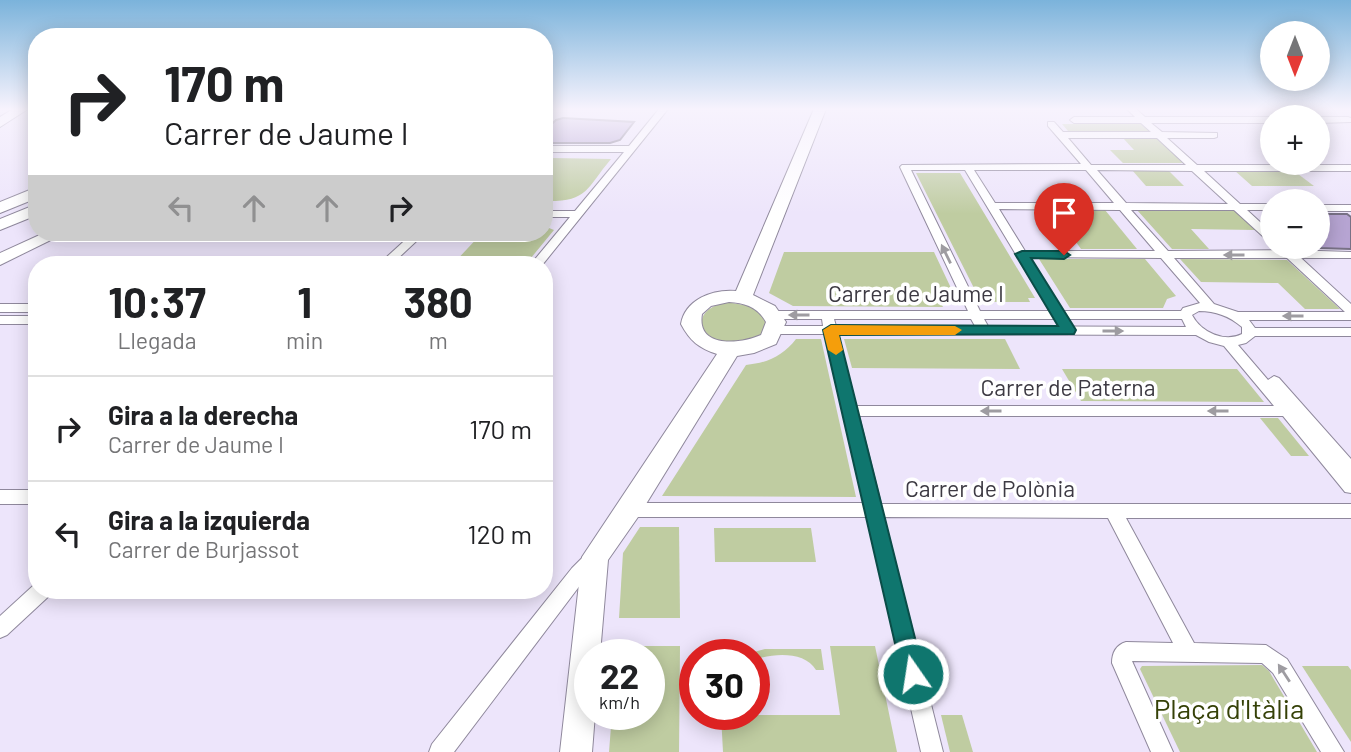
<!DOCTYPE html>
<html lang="es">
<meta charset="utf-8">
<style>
body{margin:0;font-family:Barlow,sans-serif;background:#f6f6f6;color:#202124;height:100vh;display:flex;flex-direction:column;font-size:26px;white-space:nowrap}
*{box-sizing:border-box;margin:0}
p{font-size:23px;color:#757577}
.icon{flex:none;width:38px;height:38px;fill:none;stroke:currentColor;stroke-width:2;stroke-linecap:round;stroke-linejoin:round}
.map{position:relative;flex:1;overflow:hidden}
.sheet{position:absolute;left:28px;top:256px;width:525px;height:343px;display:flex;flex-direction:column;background:#fff;border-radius:28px;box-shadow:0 4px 18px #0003}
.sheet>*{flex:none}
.top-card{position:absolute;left:28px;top:28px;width:525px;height:214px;border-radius:28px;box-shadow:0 4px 18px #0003;background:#fff;color:#202124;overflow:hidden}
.needle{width:46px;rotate:180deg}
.buttons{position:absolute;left:1260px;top:21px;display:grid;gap:14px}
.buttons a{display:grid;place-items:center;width:70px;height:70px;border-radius:50%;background:#fff;box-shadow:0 4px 18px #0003;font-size:35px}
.speed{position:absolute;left:574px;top:639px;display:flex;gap:14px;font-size:35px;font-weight:700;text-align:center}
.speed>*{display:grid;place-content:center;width:91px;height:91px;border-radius:50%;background:#fff;box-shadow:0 4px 18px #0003;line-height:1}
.speed small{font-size:18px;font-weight:400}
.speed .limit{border:10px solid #d22;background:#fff;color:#111}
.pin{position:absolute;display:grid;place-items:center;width:60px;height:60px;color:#fff;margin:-72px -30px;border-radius:50% 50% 50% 0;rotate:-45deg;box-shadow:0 0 7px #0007}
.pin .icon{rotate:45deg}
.me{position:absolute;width:77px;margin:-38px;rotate:347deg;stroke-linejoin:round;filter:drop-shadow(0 0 5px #0008)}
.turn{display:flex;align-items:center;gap:24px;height:147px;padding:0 21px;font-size:32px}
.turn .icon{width:91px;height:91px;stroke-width:2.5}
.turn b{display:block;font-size:49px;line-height:60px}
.lanes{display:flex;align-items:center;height:66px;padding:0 21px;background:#0003;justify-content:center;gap:35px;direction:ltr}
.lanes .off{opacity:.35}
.eta{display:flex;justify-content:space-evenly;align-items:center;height:119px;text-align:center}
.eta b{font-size:42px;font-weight:700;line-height:49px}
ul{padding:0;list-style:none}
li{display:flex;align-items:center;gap:21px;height:105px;padding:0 21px;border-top:2px solid #e0e0e0}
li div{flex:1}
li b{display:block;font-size:26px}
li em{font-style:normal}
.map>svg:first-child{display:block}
</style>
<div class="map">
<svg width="1351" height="752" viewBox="0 0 1351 752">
<rect width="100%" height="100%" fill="#ede5fb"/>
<g fill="#bfcca1">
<polygon points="1062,124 1141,124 1150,131 1068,131"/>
<polygon points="1123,138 1157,138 1184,163 1123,163 1110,150 1134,150"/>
<path d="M552,158L611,159C585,190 588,202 544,201V167Z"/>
<polygon points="1132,170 1168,170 1184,186 1146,186"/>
<polygon points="1234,170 1294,171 1314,186 1252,186"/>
<polygon points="916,173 960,173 1035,298 1028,298 1030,302 981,302"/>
<polygon points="1053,210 1105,210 1137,249 1081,249"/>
<polygon points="1137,210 1235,211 1255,230 1191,229 1209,249 1172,249"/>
<polygon points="544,226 554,230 526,264 453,264 482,233 544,233"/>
<polygon points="784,252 934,252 958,303 941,303 943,307 793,306 769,293"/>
<polygon points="1039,259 1145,259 1176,296 1167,299 1163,308 1070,308"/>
<polygon points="1180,259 1287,260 1340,309 1305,309 1278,283 1201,282"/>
<path d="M726,302L756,307L768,319L765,334C743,342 719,351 702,328C699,312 712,306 726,302Z"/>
<path d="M796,339H821L856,497L662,496L746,365C767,363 783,356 796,339Z"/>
<polygon points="844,339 1005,339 1020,369 852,368"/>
<polygon points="1062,369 1237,369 1264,402 1081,401"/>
<polygon points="1260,418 1278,418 1309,456 1291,456"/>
<polygon points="640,527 679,527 680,618 619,618 623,553"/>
<polygon points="714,528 811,528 816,562 715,562"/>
<polygon points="616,646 680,646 679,752 609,752 612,714 649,714 649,654 616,654"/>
<polygon points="830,646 875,646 897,752 723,752 721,715 840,715"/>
<path d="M765,649H821L824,670H816C805,651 773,653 754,660V654H747Z"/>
<polygon points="1262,665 1269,671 1317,752 1180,752 1140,669 1142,666"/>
<polygon points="1302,666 1348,666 1351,670 1351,742"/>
<polygon points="941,715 962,715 973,752 950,752"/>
</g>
<g fill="#b6a4d2" stroke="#787185" stroke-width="2">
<polygon points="563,118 634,122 620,140 610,143 544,143 544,131 556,120"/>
<polygon points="1318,214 1347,214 1351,217 1351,249 1318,248"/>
</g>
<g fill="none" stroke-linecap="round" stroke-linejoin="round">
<defs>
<g id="street">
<polygon points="544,109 553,109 544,117"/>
<polygon points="659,109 668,109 543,264 531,264 570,217 544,217 544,211 575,211 624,152 544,152 544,146 629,146"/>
<path d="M1127,109H1136L1145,117H1272V123H1151L1162,132L1217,133V137L1214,138H1167L1197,165H1351V171H1204L1240,204H1272V210H1247L1272,233V242L1268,241L1234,210H1131L1168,251L1288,250L1351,252V258H1301L1351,304V320H1249L1255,328H1351V336H1255L1246,343L1238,345L1268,380L1274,376L1279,378L1351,459V493L1345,492L1283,416H859L881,504H1351V518H1126L1194,643L1266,645L1287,659L1344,752H1321L1273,673L1262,663L1132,661L1173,752H1151L1112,663C1112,653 1116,645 1126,642L1173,643L1108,518L884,517L943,752H921L867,517H629L623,515L621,510L623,505L629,503H864L825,334H775L768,330L775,326H823L822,319H773L767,315L773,311H968L900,167L902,165L1081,164L1048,126V122H1054L1063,132H1151L1141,123H1074L1070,120L1074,117H1135ZM1068,138H1157L1186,165H1091ZM911,170H965L1050,311H980ZM974,170H1086L1114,203H995ZM1097,170L1192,171L1228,204L1126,203ZM999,209L1120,210L1155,251H1025ZM1029,257L1161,258L1200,303L1183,308L1181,311H1063ZM1174,258H1287L1345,312H1238L1214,304ZM1199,311C1216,311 1229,316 1242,327V334C1224,343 1201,332 1192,315ZM834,319H971L975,326H836ZM984,319H1055L1062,324L1067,323L1068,319H1182L1186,327L988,326ZM838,334L1196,335L1209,342L1224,346L1274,406H856Z"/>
<polygon points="1318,117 1348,117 1351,118 1351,122 1318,123"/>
<rect x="1318" y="205" width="33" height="6"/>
<polygon points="413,233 425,233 392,264 379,264"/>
<rect x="0" y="304" width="37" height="8"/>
<rect x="0" y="316" width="37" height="8"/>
<rect x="0" y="490" width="37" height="14"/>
<polygon points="593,550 599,553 602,558 584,580 454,752 429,752 432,744 572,568 587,553"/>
<polygon points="35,584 37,590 51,590 49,596 7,635 0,638 0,616"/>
</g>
<g id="secondary">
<polygon points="13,109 28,109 0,127 0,117"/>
<path d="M814,109H826L753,295L775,306L786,322L776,344L754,353L737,356L638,517L608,560L600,654H590V714H595L592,752H560L582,557L717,354C699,348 690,341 681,324C685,300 712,289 736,291ZM729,302C745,303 758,307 766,322L761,335C741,344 696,349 702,314L711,306Z"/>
<polygon points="37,187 37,198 0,213 0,202"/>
<polygon points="37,204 37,215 0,230 0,219"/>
<polygon points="44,233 65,233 0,265 0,253"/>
</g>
</defs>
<use href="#street" stroke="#8f889c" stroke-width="2"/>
<use href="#secondary" stroke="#8f889c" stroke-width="2"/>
<use href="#street" fill="#fff" fill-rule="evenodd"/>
<use href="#secondary" fill="#fff" fill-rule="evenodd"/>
</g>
<defs><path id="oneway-solid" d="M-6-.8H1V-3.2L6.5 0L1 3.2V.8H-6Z" transform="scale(1.75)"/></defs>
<g fill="#9e9ca1">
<use href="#oneway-solid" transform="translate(946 254) rotate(-116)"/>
<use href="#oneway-solid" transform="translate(1234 255) rotate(-180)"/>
<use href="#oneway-solid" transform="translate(799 315) rotate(-180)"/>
<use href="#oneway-solid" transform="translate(1293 316) rotate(-180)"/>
<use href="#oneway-solid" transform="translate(1113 331)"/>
<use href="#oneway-solid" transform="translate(991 411) rotate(-180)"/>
<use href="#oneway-solid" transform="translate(1218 411) rotate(180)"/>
<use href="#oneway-solid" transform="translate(1284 673) rotate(-123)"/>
</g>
<linearGradient id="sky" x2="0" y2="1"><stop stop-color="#7bb3db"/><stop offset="0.51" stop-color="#f7f3fd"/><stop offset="1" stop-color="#f7f3fd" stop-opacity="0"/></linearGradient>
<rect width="1351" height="214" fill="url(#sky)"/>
<polygon fill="#0f766e" stroke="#0a4d48" stroke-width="2" points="1022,251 1064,251 1070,255 1064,259 1031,258 1076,330 1074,334 839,335 924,674 921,682 913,685 905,682 902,674 823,330 831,325 1058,326 1015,254"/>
<polygon fill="#f59e0b" points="831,325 955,326 962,330 955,335 839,335 843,350 836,355 828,350 823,330"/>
<g text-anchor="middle" stroke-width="7" stroke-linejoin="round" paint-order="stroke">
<g font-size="23" fill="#3d3a43" stroke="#fff">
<text x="916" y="302">Carrer de Jaume I</text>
<text x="1068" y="396">Carrer de Paterna</text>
<text x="990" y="497">Carrer de Polònia</text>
</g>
<g font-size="28" fill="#354107" stroke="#fff">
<text x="1229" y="719">Plaça d'Itàlia</text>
</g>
</g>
</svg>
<div class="buttons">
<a><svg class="needle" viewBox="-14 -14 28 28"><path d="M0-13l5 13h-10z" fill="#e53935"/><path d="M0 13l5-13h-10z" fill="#757577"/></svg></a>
<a>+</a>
<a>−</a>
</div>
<div class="speed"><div>22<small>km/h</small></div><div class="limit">30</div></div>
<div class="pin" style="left:1064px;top:255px;background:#d93025"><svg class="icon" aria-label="arrive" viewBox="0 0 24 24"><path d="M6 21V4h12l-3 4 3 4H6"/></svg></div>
<svg class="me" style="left:913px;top:674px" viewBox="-20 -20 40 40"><circle r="17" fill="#0f766e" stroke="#fff" stroke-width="3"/><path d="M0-11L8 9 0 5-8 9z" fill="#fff"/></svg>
<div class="top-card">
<div class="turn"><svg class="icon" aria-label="right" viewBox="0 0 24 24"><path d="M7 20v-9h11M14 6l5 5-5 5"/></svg><div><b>170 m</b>Carrer de Jaume I</div></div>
<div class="lanes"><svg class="icon off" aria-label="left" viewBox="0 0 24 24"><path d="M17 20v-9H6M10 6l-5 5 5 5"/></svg><svg class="icon off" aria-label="ahead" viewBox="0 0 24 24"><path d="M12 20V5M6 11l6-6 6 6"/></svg><svg class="icon off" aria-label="ahead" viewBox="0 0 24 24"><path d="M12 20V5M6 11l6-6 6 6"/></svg><svg class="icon" aria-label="right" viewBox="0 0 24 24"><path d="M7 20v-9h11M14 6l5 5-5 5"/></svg></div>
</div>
<section class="sheet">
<div class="eta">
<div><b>10:37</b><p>Llegada</p></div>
<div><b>1</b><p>min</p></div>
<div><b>380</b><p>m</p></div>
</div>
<ul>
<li><svg class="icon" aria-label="right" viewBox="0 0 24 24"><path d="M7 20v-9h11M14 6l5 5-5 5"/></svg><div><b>Gira a la derecha</b><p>Carrer de Jaume I</p></div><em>170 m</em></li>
<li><svg class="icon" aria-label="left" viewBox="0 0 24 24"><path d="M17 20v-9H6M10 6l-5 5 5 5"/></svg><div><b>Gira a la izquierda</b><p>Carrer de Burjassot</p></div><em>120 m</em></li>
</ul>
</section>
</div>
